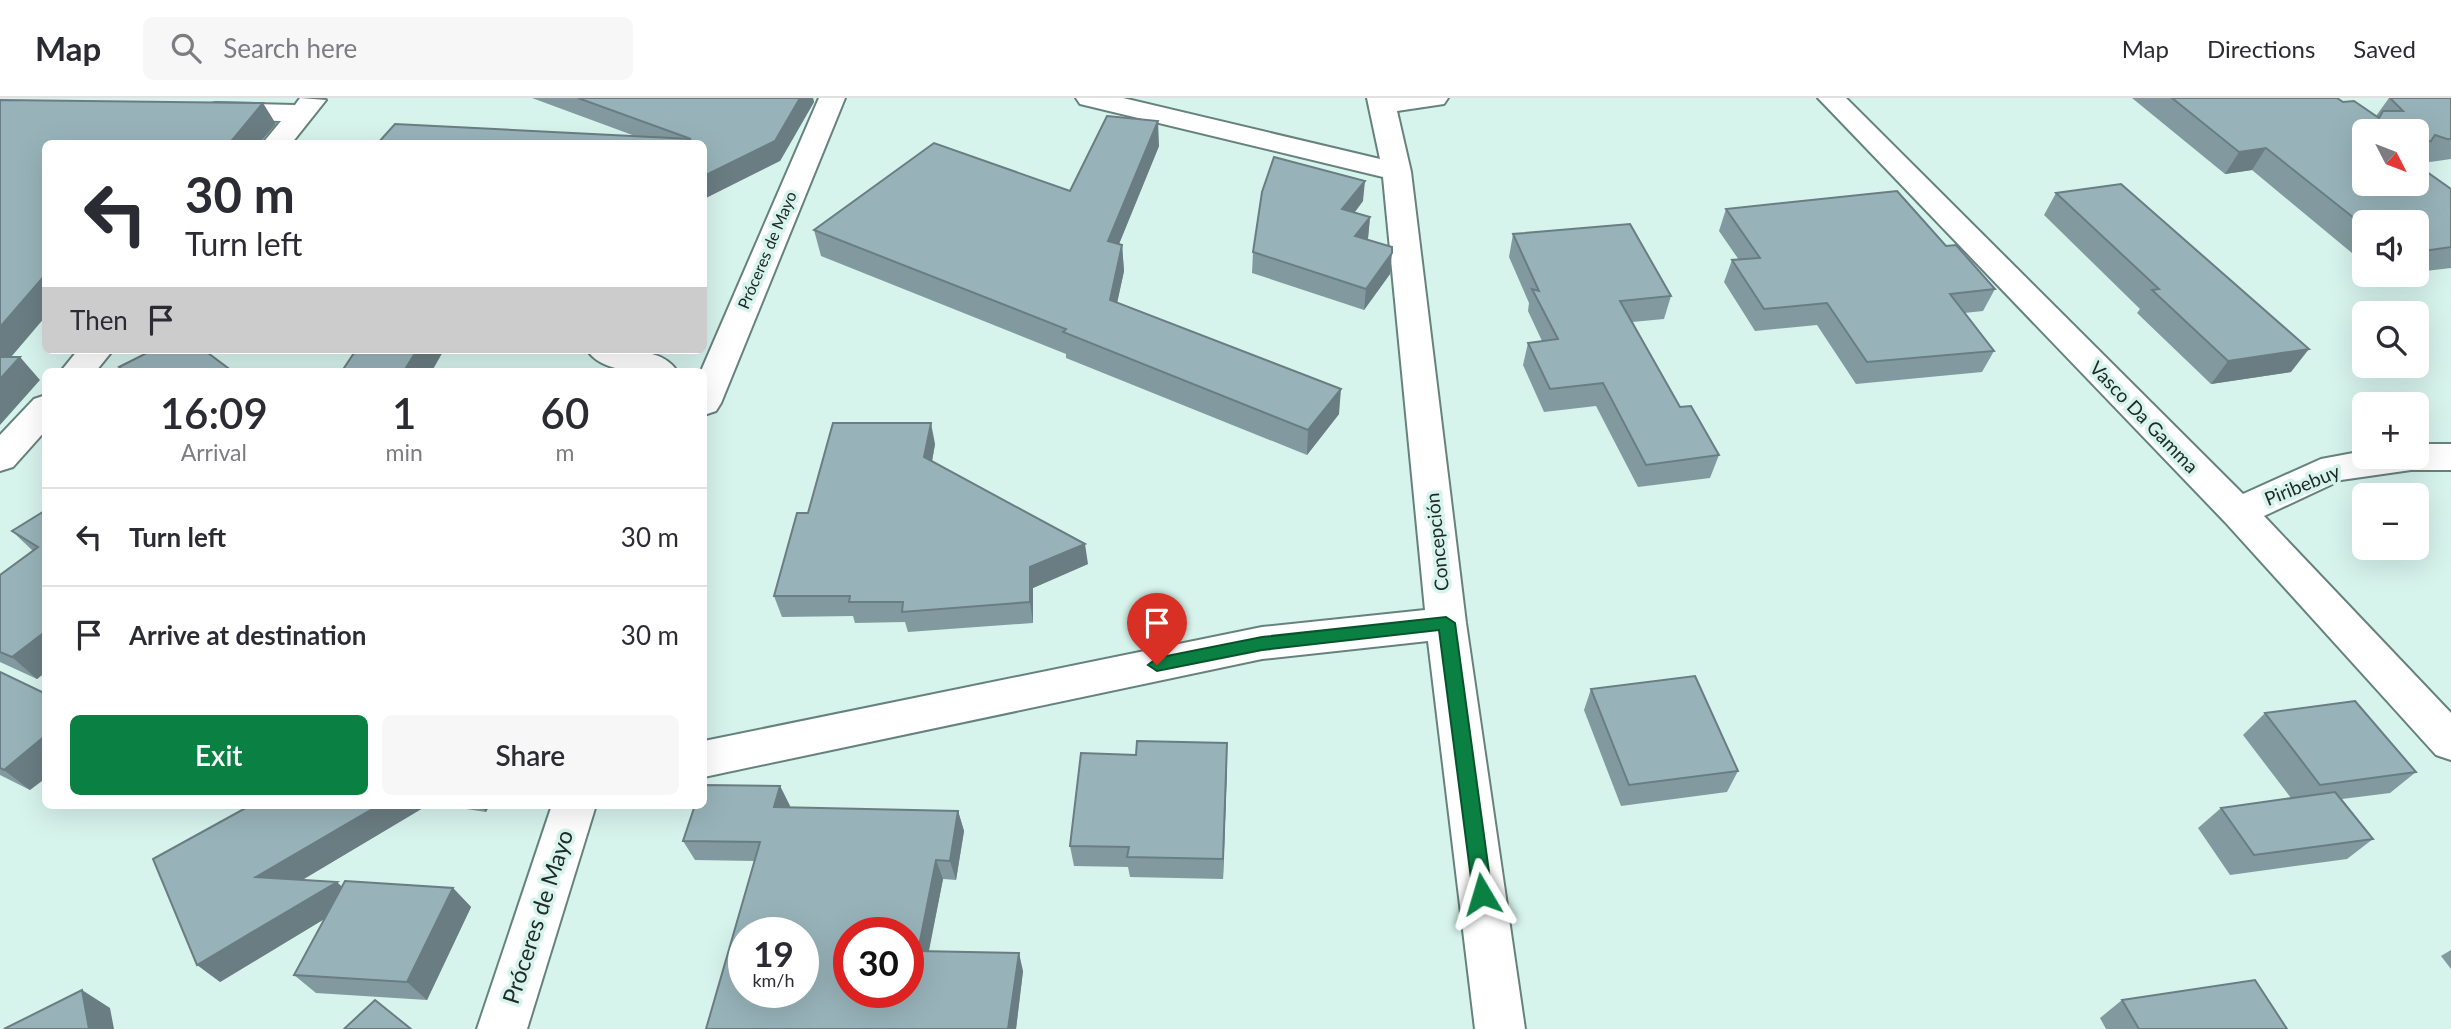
<!DOCTYPE html>
<meta charset="utf-8">
<style>
body{margin:0;font-family:Lato,sans-serif;background:#f7f7f7;color:#2b2b33;height:100vh;display:flex;flex-direction:column;font-size:26px;white-space:nowrap}
*{box-sizing:border-box;margin:0}
p{font-size:23px;color:#7c7c81}
.icon{flex:none;width:38px;height:38px;fill:none;stroke:currentColor;stroke-width:2;stroke-linecap:round;stroke-linejoin:round}
.map{position:relative;flex:1;overflow:hidden}
.sheet{position:absolute;left:42px;top:270px;width:665px;height:441px;display:flex;flex-direction:column;background:#fff;border-radius:10px;box-shadow:0 7px 28px #0002}
.sheet>*{flex:none}
.top-card{position:absolute;left:42px;top:42px;width:665px;height:214px;border-radius:10px;box-shadow:0 7px 28px #0002;background:#fff;color:#2b2b33;overflow:hidden}
.needle{width:46px;rotate:132deg}
.buttons{position:absolute;left:2352px;top:21px;display:grid;gap:14px}
.buttons a{display:grid;place-items:center;width:77px;height:77px;border-radius:10px;background:#fff;box-shadow:0 7px 28px #0002;font-size:35px}
.speed{position:absolute;left:728px;top:819px;display:flex;gap:14px;font-size:35px;font-weight:700;text-align:center}
.speed>*{display:grid;place-content:center;width:91px;height:91px;border-radius:50%;background:#fff;box-shadow:0 7px 28px #0002;line-height:1}
.speed small{font-size:18px;font-weight:400}
.speed .limit{border:10px solid #d22;background:#fff;color:#111}
.pin{position:absolute;display:grid;place-items:center;width:60px;height:60px;color:#fff;margin:-72px -30px;border-radius:50% 50% 50% 0;rotate:-45deg;box-shadow:0 0 7px #0007}
.pin .icon{rotate:45deg}
.me{position:absolute;width:77px;margin:-38px;rotate:353deg;stroke-linejoin:round;filter:drop-shadow(0 0 5px #0008)}
.turn{display:flex;align-items:center;gap:24px;height:147px;padding:0 28px;font-size:32px}
.turn .icon{width:91px;height:91px;stroke-width:2.5}
.turn b{display:block;font-size:49px;line-height:60px}
.then{display:flex;align-items:center;height:66px;padding:0 28px;background:#0003;gap:14px;font-size:26px}
.eta{display:flex;justify-content:space-evenly;align-items:center;height:119px;text-align:center}
.eta b{font-size:42px;font-weight:600;line-height:49px}
.button{display:flex;gap:14px;margin-top:auto;padding:14px 28px}
.button a{flex:1;height:80px;border-radius:10px;background:#0b8043;color:#fff;font-size:28px;font-weight:600;line-height:80px;text-align:center}
.button a+a{background:#f7f7f7;color:#2b2b33}
ul{padding:0;list-style:none}
li{display:flex;align-items:center;gap:21px;height:98px;padding:0 28px;border-top:2px solid #e1e1e2}
li div{flex:1}
li b{display:block;font-size:26px}
li em{font-style:normal}
header{display:flex;align-items:center;gap:42px;box-sizing:border-box;height:98px;padding:0 35px;background:#fff;border-bottom:2px solid #e1e1e2}
header strong{font-size:33px}
nav{display:flex;gap:38px;margin-inline-start:auto;font-size:24px}
.search{width:490px;height:63px;background:#f7f7f7;display:flex;align-items:center;gap:18px;box-sizing:border-box;padding:0 24px;border-radius:10px;color:#7c7c81;font-size:26px}
.map>svg:first-child{display:block}
</style>
<header>
<strong>Map</strong>
<div class="search"><svg class="icon" aria-label="search" viewBox="0 0 24 24"><circle cx="10" cy="10" r="6"/><path d="M15 15l6 6"/></svg>Search here</div>
<nav><a>Map</a><a>Directions</a><a>Saved</a></nav>
</header>
<div class="map">
<svg width="2451" height="931" viewBox="0 0 2451 931">
<rect width="100%" height="100%" fill="#d6f3ec"/>
<g fill="none" stroke-linecap="round" stroke-linejoin="round">
<defs>
<g id="minor">
<polygon points="300,0 326,2 291,46 262,46 281,23 216,21 206,19 202,13 206,7 216,5 295,7"/>
<polygon points="819,0 845,0 721,305 716,313 704,317 704,273 701,273"/>
<polygon points="1076,0 1123,0 1380,61 1367,0 1448,0 1444,6 1397,13 1411,74 1466,525 1525,931 1475,931 1428,543 1262,561 704,679 704,643 1262,529 1425,512 1383,79 1080,6"/>
<polygon points="1818,0 1846,0 2243,396 2321,361 2364,353 2364,359 2417,359 2417,346 2451,346 2451,372 2411,372 2341,382 2264,418 2451,615 2451,662 2436,657 2225,424"/>
<polygon points="78,252 113,252 96,273 61,273"/>
<path d="M587,252C614,252 660,247 677,273C650,273 604,278 587,252Z"/>
<polygon points="46,297 46,332 13,369 0,373 0,337 34,301"/>
<polygon points="552,707 596,707 527,931 477,931"/>
</g>
</defs>
<use href="#minor" stroke="#67827c" stroke-width="4"/>
<use href="#minor" fill="#fff" fill-rule="evenodd"/>
</g>
<g fill="#829a9f">
<polygon points="532,0 813,0 814,4 780,63 635,38"/>
<polygon points="2132,0 2337,0 2343,4 2376,18 2389,0 2451,0 2451,61 2430,64 2419,60 2417,62 2417,33 2364,33 2451,91 2451,170 2417,174 2417,124 2364,124 2364,165 2252,72 2225,76"/>
<polygon points="1159,48 1119,146 1122,147 1124,173 1117,205 1339,316 1307,357 1066,260 1066,256 821,158 814,132 1070,93"/>
<polygon points="2056,95 2291,274 2211,286 2137,215 2140,211 2044,117"/>
<polygon points="1363,103 1355,114 1370,119 1368,140 1367,142 1390,176 1364,212 1252,175 1253,154"/>
<polygon points="1726,111 1946,148 1995,191 1983,213 1964,215 1994,253 1982,274 1856,286 1817,227 1755,233 1724,184 1732,162 1739,162 1719,133"/>
<polygon points="1513,136 1671,198 1664,221 1632,224 1680,309 1719,357 1710,380 1638,389 1596,308 1544,314 1523,267 1528,245 1542,243 1528,213 1529,205 1509,159"/>
<polygon points="2379,177 2399,177 2382,179"/>
<polygon points="935,346 932,363 1088,466 1033,490 1033,525 908,534 905,524 855,525 853,518 782,519 774,498 808,415"/>
<polygon points="46,412 46,574 37,581 0,564 0,477 33,453 12,433"/>
<polygon points="0,574 30,692 0,677"/>
<polygon points="1591,591 1738,673 1727,694 1621,708 1584,612"/>
<polygon points="2265,615 2416,674 2390,695 2342,701 2373,741 2347,761 2230,777 2198,730 2221,710 2291,700 2243,637"/>
<polygon points="1136,657 1227,667 1223,781 1130,779 1128,769 1074,768 1070,748"/>
<polygon points="780,688 790,708 789,710 958,713 964,733 956,782 943,781 929,853 1023,873 1016,931 755,763 695,762 683,743"/>
<polygon points="251,707 428,707 302,782 342,789 453,790 471,809 427,902 316,895 294,877 324,821 220,884"/>
<polygon points="440,707 490,707 486,714"/>
<polygon points="2451,852 2451,871 2441,858"/>
<polygon points="2122,902 2287,931 2106,931 2100,920"/>
</g>
<g fill="#6a7d82">
<polygon points="800,0 813,0 814,4 780,63 704,101 704,78"/>
<polygon points="263,5 276,26 259,46 229,46"/>
<polygon points="1158,23 1159,48 1110,168 1108,143"/>
<polygon points="2266,50 2252,72 2225,76 2239,54"/>
<polygon points="1365,83 1363,103 1341,132 1342,111"/>
<polygon points="1370,119 1368,140 1354,159 1355,138"/>
<polygon points="1122,147 1124,173 1112,228 1110,202"/>
<polygon points="1392,155 1390,176 1364,212 1366,191"/>
<polygon points="46,176 46,218 0,272 0,229"/>
<polygon points="2309,251 2291,274 2211,286 2228,263"/>
<polygon points="417,252 444,252 432,273 404,273"/>
<polygon points="20,259 40,282 0,327 0,281"/>
<polygon points="1341,291 1339,316 1307,357 1308,332"/>
<polygon points="931,325 935,346 929,380 924,359"/>
<polygon points="1085,446 1088,466 1033,490 1033,525 1030,504 1030,469"/>
<polygon points="46,533 46,574 37,581 12,559"/>
<polygon points="46,637 46,680 30,692 4,672"/>
<polygon points="1227,645 1227,667 1223,781 1223,761"/>
<polygon points="780,688 790,708 784,729 774,709"/>
<polygon points="379,707 428,707 277,797 256,779"/>
<polygon points="480,707 490,707 486,714"/>
<polygon points="958,713 964,733 956,782 950,763"/>
<polygon points="936,762 943,781 925,871 918,853"/>
<polygon points="337,784 356,802 220,884 197,867"/>
<polygon points="453,790 471,809 427,902 407,884"/>
<polygon points="1019,855 1023,873 1016,931 1008,931"/>
<polygon points="82,892 110,910 114,931 89,931"/>
</g>
<g fill="#97b3b9" stroke="#6a7d82" stroke-width="2" fill-rule="evenodd">
<polygon points="578,0 800,0 775,43 704,78 704,46 377,46 395,26 691,41"/>
<polygon points="2172,0 2337,0 2343,4 2354,3 2379,20 2383,13 2403,13 2390,0 2451,0 2451,41 2447,41 2435,37 2431,43 2417,45 2417,33 2364,33 2364,86 2417,86 2417,67 2451,91 2451,149 2417,154 2417,124 2364,124 2364,128 2266,50 2239,54"/>
<polygon points="0,2 263,5 229,46 46,46 46,176 0,229"/>
<polygon points="1107,18 1158,23 1108,143 1122,147 1110,202 1341,291 1308,332 1063,234 1066,231 814,132 934,45 1070,93"/>
<polygon points="1274,59 1365,83 1342,111 1370,119 1355,138 1392,149 1392,155 1366,191 1253,154 1262,94"/>
<polygon points="2121,86 2309,251 2228,263 2152,192 2159,191 2056,95"/>
<polygon points="1897,93 1946,148 1956,147 1995,191 1950,196 1994,253 1867,264 1827,205 1764,211 1732,162 1760,160 1726,111"/>
<polygon points="1630,126 1671,198 1620,203 1680,309 1691,308 1719,357 1646,367 1603,285 1550,291 1528,245 1558,241 1532,191 1539,193 1513,136"/>
<polygon points="150,252 204,252 232,273 124,273 119,269 147,255"/>
<polygon points="356,252 417,252 404,273 342,273"/>
<polygon points="0,259 20,259 0,281"/>
<polygon points="833,325 931,325 924,359 1085,446 1030,469 1030,504 902,514 903,504 849,504 850,498 774,498 797,415 808,415"/>
<polygon points="46,412 46,533 12,559 0,554 0,477 38,449 12,433"/>
<polygon points="0,574 46,596 46,637 4,672 0,670"/>
<polygon points="1695,578 1738,673 1629,687 1591,591"/>
<polygon points="2355,603 2416,674 2320,687 2265,615"/>
<polygon points="1137,643 1227,645 1223,761 1127,759 1129,749 1070,748 1081,655 1136,657"/>
<path d="M704,687L780,688L774,709L958,713L950,763L936,762L918,853L1019,855L1008,931H706L760,744L683,743L695,707H704ZM744,835H803V894H744ZM849,835H908V894H849Z"/>
<polygon points="2335,694 2373,741 2254,757 2221,710"/>
<polygon points="251,707 379,707 256,779 337,784 197,867 153,761"/>
<polygon points="345,783 453,790 407,884 294,877"/>
<polygon points="2255,882 2287,931 2139,931 2122,902"/>
<polygon points="82,892 89,931 4,931"/>
<polygon points="375,902 411,931 344,931"/>
</g>
<polygon fill="#0b8043" stroke="#07532c" stroke-width="2" points="1446,519 1455,525 1492,796 1489,802 1482,805 1475,802 1473,796 1439,532 1262,552 1157,573 1148,567 1157,560 1262,539"/>
<g text-anchor="middle" stroke-width="7" stroke-linejoin="round" paint-order="stroke">
<g font-size="16" fill="#202b28" stroke="#d6f3ec">
<text transform="translate(767 152) rotate(-67)" y="6">Próceres de Mayo</text>
</g>
<g font-size="19" fill="#202b28" stroke="#d6f3ec">
<text transform="translate(2144 319) rotate(46)" y="7">Vasco Da Gamma</text>
<text transform="translate(2302 387) rotate(-22)" y="7">Piribebuy</text>
<text transform="translate(1437 444) rotate(-96)" y="7">Concepción</text>
</g>
<g font-size="23" fill="#202b28" stroke="#d6f3ec">
<text transform="translate(538 819) rotate(-72)" y="8">Próceres de Mayo</text>
</g>
</g>
</svg>
<div class="buttons">
<a><svg class="needle" viewBox="-14 -14 28 28"><path d="M0-13l5 13h-10z" fill="#e53935"/><path d="M0 13l5-13h-10z" fill="#7c7c81"/></svg></a>
<a><svg class="icon" aria-label="sound" viewBox="0 0 24 24"><path d="M4 9h4l5-4v14l-5-4H4zM17 9q2 3 0 6"/></svg></a>
<a><svg class="icon" aria-label="search" viewBox="0 0 24 24"><circle cx="10" cy="10" r="6"/><path d="M15 15l6 6"/></svg></a>
<a>+</a>
<a>−</a>
</div>
<div class="speed"><div>19<small>km/h</small></div><div class="limit">30</div></div>
<div class="pin" style="left:1157px;top:567px;background:#d93025"><svg class="icon" aria-label="arrive" viewBox="0 0 24 24"><path d="M6 21V4h12l-3 4 3 4H6"/></svg></div>
<svg class="me" style="left:1482px;top:796px" viewBox="-20 -20 40 40"><path d="M0-17L14 15 0 8-14 15z" fill="#0b8043" stroke="#fff" stroke-width="4"/></svg>
<div class="top-card">
<div class="turn"><svg class="icon" aria-label="left" viewBox="0 0 24 24"><path d="M17 20v-9H6M10 6l-5 5 5 5"/></svg><div><b>30 m</b>Turn left</div></div>
<div class="then">Then<svg class="icon" aria-label="arrive" viewBox="0 0 24 24"><path d="M6 21V4h12l-3 4 3 4H6"/></svg></div>
</div>
<section class="sheet">
<div class="eta">
<div><b>16:09</b><p>Arrival</p></div>
<div><b>1</b><p>min</p></div>
<div><b>60</b><p>m</p></div>
</div>
<ul>
<li><svg class="icon" aria-label="left" viewBox="0 0 24 24"><path d="M17 20v-9H6M10 6l-5 5 5 5"/></svg><div><b>Turn left</b></div><em>30 m</em></li>
<li><svg class="icon" aria-label="arrive" viewBox="0 0 24 24"><path d="M6 21V4h12l-3 4 3 4H6"/></svg><div><b>Arrive at destination</b></div><em>30 m</em></li>
</ul>
<div class="button"><a>Exit</a><a>Share</a></div>
</section>
</div>
